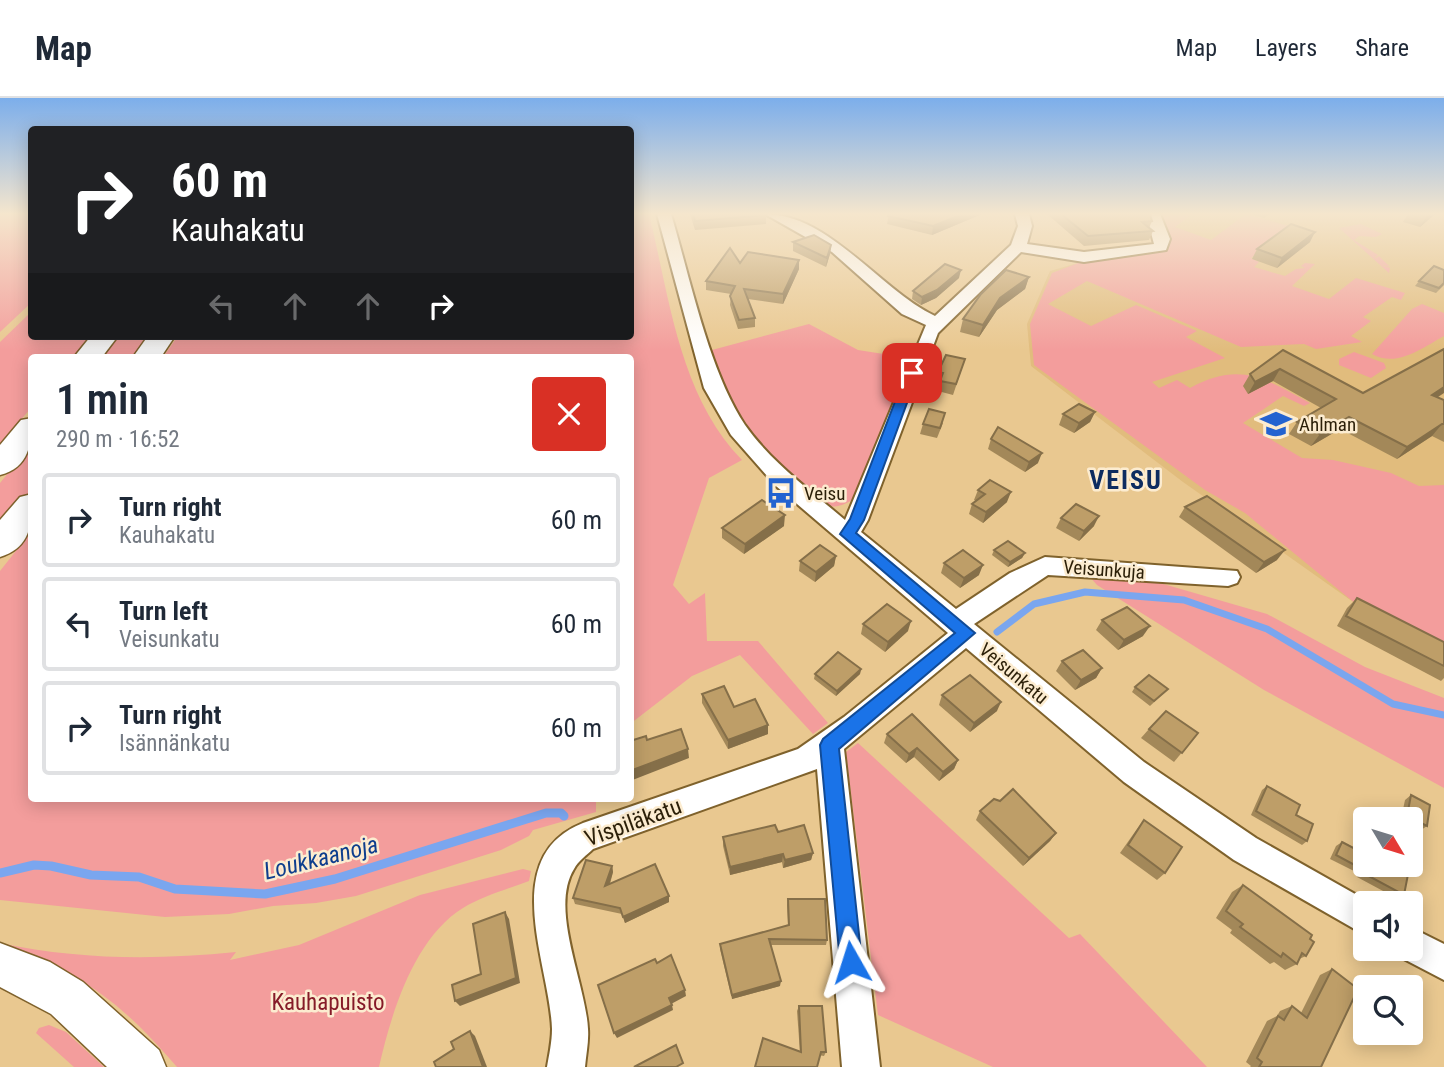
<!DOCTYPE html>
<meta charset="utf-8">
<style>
body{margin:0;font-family:"Roboto Condensed",sans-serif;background:#f6f6f7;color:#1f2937;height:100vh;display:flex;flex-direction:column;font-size:26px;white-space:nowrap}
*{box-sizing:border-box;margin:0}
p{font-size:23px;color:#747a83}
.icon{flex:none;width:38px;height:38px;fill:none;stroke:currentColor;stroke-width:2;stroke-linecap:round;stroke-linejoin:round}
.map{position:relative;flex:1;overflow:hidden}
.drawer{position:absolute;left:28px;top:256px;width:606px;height:448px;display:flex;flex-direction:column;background:#fff;border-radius:7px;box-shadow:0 4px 18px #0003}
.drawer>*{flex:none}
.guide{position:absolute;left:28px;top:28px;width:606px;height:214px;border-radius:7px;box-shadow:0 4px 18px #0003;background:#202124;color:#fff;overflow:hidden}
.needle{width:46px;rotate:128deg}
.tools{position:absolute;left:1353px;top:709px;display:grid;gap:14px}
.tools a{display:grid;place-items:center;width:70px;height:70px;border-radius:7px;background:#fff;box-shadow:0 4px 18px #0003;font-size:35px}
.pin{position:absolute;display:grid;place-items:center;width:60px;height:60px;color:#fff;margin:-30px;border-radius:14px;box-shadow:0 4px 10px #0006}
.me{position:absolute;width:77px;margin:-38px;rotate:354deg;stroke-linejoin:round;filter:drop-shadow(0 0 5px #0008)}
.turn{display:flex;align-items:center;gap:24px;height:147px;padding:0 28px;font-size:32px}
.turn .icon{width:91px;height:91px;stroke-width:2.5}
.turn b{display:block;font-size:49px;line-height:60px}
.lanes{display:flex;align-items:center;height:66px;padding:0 28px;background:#0003;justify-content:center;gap:35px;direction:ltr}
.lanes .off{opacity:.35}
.round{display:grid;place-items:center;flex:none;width:74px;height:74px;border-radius:7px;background:#f6f6f7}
.head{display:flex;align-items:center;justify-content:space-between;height:119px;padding:0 28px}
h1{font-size:42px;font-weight:600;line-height:52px}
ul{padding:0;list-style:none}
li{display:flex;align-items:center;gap:21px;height:94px;margin:0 14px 10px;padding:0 14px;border:4px solid #e0e1e3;border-radius:7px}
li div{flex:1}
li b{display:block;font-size:26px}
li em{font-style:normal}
header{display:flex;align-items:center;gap:42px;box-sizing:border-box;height:98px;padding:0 35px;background:#fff;border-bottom:2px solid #e0e1e3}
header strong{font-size:33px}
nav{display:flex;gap:38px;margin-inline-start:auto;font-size:24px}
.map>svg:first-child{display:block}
</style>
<header>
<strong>Map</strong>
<nav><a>Map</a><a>Layers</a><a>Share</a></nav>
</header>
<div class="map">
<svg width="1444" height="969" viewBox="0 0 1444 969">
<rect width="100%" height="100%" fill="#e9c890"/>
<polygon fill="#e1bc7d" points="1155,116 1444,116 1444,549 1356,506 1183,384 1031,268 1027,226 1050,173 1081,164 1167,151 1167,142"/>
<g fill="#f39d9c">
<polygon points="0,116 31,116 32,204 0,234"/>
<path d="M630,116H649C670,201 679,297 742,362L709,380L673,487L689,506L705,495L707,543H758L828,625L813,636L740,557L692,578L630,626V259H163L178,238H630Z"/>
<path d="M1158,116H1192L1175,129L1211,142L1246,116L1292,129L1251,160L1259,164L1254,169L1285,178L1296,171L1305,170L1301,168L1305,165L1315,166L1292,188L1329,201L1356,180L1405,195L1401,202L1392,199L1363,219L1371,223L1351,238L1362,244L1316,251L1304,246L1241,249L1087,183L1048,206L1091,228L1136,207L1197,233L1186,239L1225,260L1152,284L1159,290L1177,282L1190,290C1240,263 1264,280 1310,305L1304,308L1283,298L1243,325L1302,360L1333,362L1391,375L1419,388L1444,387V548L1356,506L1245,415L1205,392L1034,267L1030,226L1052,175L1081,164L1167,151V142Z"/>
<polygon points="1361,126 1382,136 1376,139 1359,138 1354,142 1378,157 1374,161 1379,158 1390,169 1380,166 1390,170 1389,175 1339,130"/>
<path d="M1422,206L1444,215V238C1422,250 1397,270 1372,256L1412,211Z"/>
<polygon points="31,214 32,238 90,238 73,259 32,259 31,310 0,346 0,244"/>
<path d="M809,226L858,252L909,260L856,400C848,404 840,410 830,408C817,405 751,342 742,328C727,305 719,278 712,252Z"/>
<polygon points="118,238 152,238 137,259 101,259"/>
<polygon points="1354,254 1384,265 1386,270 1371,280 1339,267 1339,261"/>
<polygon points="31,347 31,392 0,430 0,385"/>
<polygon points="31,434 32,700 596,700 596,714 533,732 529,738 501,752 356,798 316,805 273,808 229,816 165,819 0,802 0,473"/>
<polygon points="1089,478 1160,485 1267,516 1365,569 1444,600 1444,690 1264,592 1097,487"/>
<polygon points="858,645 1069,840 1080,836 1207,969 993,969 878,917 846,654"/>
<path d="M523,771L531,773L529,783C508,791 483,798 463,810C414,840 391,916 379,969H177C122,905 81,873 0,848V845C79,862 156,862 236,854L230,862L299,847L420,797Z"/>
<polygon points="49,927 66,934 104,969 74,969 36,935 39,930"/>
</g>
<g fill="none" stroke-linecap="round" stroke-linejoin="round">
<polyline stroke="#7aa6ef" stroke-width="7" points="997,534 1034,506 1085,494 1184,502 1267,531 1393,606 1444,617"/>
<polyline stroke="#7aa6ef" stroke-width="9" points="0,775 34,767 51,768 91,777 139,779 175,791 265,796 335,781 546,715 561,715 564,718"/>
<defs>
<g id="minor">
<path d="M657,116H671C690,180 709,273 745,327C771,364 811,393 845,422L926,227L902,216L832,154L765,116C829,116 880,192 935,218L1011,147L1018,128L1015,116H1029L1032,128L1027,146L1084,154L1154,146L1146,116H1160L1170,141L1166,152L1084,164L1021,154L938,235L868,422L861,434L956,511L1010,475L1045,459L1237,473L1240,479L1237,485L1228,488L1048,477L974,526L1144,664L1256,740L1371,805H1365V837L1234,762L1124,684L966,550L844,651L880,969H842L817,671L593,751C587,757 578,763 574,771C549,811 586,886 588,931C589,943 586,957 585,969H547C549,957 552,944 552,931C550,867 497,759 583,725L798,651L844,619L948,535L776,388L731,337L704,290Z"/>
<polygon points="1410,829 1444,846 1444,882 1398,858 1395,850 1410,850"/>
</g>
<polygon id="major" points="0,845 50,864 83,884 159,952 166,969 107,969 51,916 0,889"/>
<g id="highway">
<polygon points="91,238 118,238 102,259 74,259"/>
<polygon points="148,238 175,238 161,259 133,259"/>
<path d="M32,320C32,345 29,370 0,377V347L21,322Z"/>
<path d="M32,396C32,424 32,449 0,459V422L20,399Z"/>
</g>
</defs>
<use href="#minor" stroke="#7f622c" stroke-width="4"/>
<use href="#major" stroke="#7f622c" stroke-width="3"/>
<use href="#highway" stroke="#7f622c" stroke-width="3"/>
<use href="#minor" fill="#fff" fill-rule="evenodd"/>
<use href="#major" fill="#fff" fill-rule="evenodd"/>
<use href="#highway" fill="#fff" fill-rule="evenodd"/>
</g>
<g fill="#a38859">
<polygon points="690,116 765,116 766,117 766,126 695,132"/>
<polygon points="889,116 982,116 932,137 887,126"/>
<polygon points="1047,116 1150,116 1152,123 1149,130 1153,133 1149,142 1084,148"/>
<polygon points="1252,116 1269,116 1264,120"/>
<polygon points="1408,116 1435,116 1420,129 1403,124"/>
<polygon points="793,144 831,147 830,156 826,169 793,153"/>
<polygon points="1310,144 1277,170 1252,161 1257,151"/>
<polygon points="799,162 799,171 783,206 748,201 755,220 755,229 738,231 730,207 731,196 706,192 706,183 740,165"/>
<polygon points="1029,179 1025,191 997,212 979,239 960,234 963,221"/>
<polygon points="959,180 936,200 921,207 912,201 913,193"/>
<polygon points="1419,183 1444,187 1436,195 1415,188"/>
<polygon points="1283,252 1363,295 1438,299 1444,302 1444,344 1432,338 1397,361 1340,331 1311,348 1289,336 1297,324 1321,310 1273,283 1248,296 1243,288 1250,276"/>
<polygon points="965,261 953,297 938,293 940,285 935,284 938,274"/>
<polygon points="1095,314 1090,324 1074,335 1059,327 1063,316"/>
<polygon points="943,325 937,340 920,336 923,326"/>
<polygon points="991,341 1038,365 1025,374 988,351"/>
<polygon points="978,392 1007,404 983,425 969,416 972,406 976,403 974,402"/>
<polygon points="1185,409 1277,462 1256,475 1179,419"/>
<polygon points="1061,420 1094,428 1079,443 1056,430"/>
<polygon points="784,428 744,456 722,440 722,430"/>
<polygon points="994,452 1025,455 1022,460 1008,469 992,457"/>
<polygon points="836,458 834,468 815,484 799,473 800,463"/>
<polygon points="944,465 979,477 960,490 941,475"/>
<polygon points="1357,500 1444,544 1444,580 1441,583 1337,528 1347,510"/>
<polygon points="1102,522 1143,538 1118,552 1096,532"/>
<polygon points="863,526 908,533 885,554 861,536"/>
<polygon points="1062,563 1102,570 1096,580 1075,592 1056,573"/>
<polygon points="861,571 860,576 836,598 814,581 815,576"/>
<polygon points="1135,589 1168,591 1150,608 1132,594"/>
<polygon points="702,596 734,609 768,636 728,651 702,605"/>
<polygon points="942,597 997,613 970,634 939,607"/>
<polygon points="1149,631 1198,635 1174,664 1141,640"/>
<polygon points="887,636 958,662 954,671 939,683 914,659 906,665 884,645"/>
<polygon points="1267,688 1296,717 1307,743 1302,747 1251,717 1262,692"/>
<polygon points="1411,697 1427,728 1421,732 1410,727 1410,721 1401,721 1405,702"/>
<polygon points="980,713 1056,735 1050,743 1023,768 976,722"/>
<polygon points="1144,722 1165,775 1157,782 1120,755 1137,731"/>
<polygon points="778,734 813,755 811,762 783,770 782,764 730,777 723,748 723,739"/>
<polygon points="1342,744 1363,754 1365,744 1365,766 1404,797 1398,801 1357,779 1358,775 1330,761 1336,748"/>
<polygon points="612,768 613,774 610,786 669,798 669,804 625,825 622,816 575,806 573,800"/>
<polygon points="1243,787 1310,841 1306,858 1299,861 1297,866 1285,872 1274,864 1270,866 1230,835 1232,832 1216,820 1232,794"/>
<polygon points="788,801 827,842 826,847 770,847 780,888 732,901 720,851 720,846 788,827 787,807"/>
<polygon points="1332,871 1321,969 1250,969 1251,968 1246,964 1267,923 1277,918 1280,913 1292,908 1301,915 1320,877"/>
<polygon points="799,908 826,954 824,958 800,954 797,913"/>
</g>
<g fill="#856f49">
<polygon points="963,116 982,116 932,137 933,128"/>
<polygon points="1428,116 1435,116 1420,129"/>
<polygon points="1315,134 1310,144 1277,170 1282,160"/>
<polygon points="831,147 830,156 826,169 827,160"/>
<polygon points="799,162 799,171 783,206 783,196"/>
<polygon points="961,172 959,180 936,200 921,207 922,199"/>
<polygon points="1029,179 1025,191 997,212 979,239 983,227 1000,200"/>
<polygon points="1280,271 1273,283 1248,296 1255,284"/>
<polygon points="1444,289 1444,295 1423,309 1432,297"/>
<polygon points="1095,314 1090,324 1074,335 1079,325"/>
<polygon points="1349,319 1340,331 1311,348 1320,336"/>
<polygon points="1442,326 1432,338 1397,361 1407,349"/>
<polygon points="1042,355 1038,365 1025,374 1029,364"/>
<polygon points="1011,394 1007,404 983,425 986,414"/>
<polygon points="785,417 784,428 744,456 745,446"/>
<polygon points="1099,418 1094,428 1079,443 1084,433"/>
<polygon points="1285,452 1277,462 1256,475 1264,464"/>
<polygon points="1025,455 1022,460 1008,469 1010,464"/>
<polygon points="836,458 834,468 815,484 816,474"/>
<polygon points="983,467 979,477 960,490 964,480"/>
<polygon points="911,523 908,533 885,554 888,544"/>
<polygon points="1150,528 1143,538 1118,552 1124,542"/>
<polygon points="1102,570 1096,580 1075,592 1081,582"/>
<polygon points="861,571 860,576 836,598 837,593"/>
<polygon points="1001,604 997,613 970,634 974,625"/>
<polygon points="768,627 768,636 728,651 728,642"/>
<polygon points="917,650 914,659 906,665 909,656"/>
<polygon points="688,651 689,660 630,683 630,673"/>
<polygon points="958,662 954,671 939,683 943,674"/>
<polygon points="1056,735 1050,743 1023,768 1029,760"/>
<polygon points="813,755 811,762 783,770 785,762"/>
<polygon points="783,756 782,764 730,777 730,769"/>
<polygon points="612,768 613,774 607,794 605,788"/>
<polygon points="669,798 669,804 625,825 623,819"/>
<polygon points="505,814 509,821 520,885 460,908 455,903 516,880"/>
<polygon points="781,883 780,888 732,901 732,897"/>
<polygon points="685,892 686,898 671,906 669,900"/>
<polygon points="672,907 673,912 617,940 614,935"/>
<polygon points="470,933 475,938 487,969 483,969"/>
</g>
<g fill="#be9e68" stroke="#856f49" stroke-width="2">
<polygon points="693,116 765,116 766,117 695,123"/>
<polygon points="889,116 963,116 933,128 888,118"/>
<polygon points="1061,116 1150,116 1152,123 1142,124 1153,133 1088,138"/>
<polygon points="1291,126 1315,134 1282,160 1257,151"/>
<polygon points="814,137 831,147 827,160 793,144"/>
<polygon points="730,150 740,165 748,154 799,162 783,196 744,191 755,220 739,222 730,198 735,188 706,183"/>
<polygon points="945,166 961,172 937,192 922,199 913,193"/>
<polygon points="1434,168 1444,172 1444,185 1439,190 1419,183"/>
<polygon points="1006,172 1029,179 1000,200 983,227 963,221 981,196"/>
<polygon points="1444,251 1444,289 1432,297 1444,302 1444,326 1442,326 1407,349 1349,319 1320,336 1297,324 1336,301 1280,271 1255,284 1250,276 1283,252 1363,295"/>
<polygon points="946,257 965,261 956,286 940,283 943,275 938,274"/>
<polygon points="1079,306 1095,314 1079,325 1063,316"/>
<polygon points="929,311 945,315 940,330 923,326"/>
<polygon points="998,329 1042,355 1029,364 991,341"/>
<polygon points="990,382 1011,394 986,414 972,406 985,396 978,392"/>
<polygon points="1207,398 1285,452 1264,464 1185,409"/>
<polygon points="762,402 785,417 745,446 722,430"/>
<polygon points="1076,406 1099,418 1084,433 1061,420"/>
<polygon points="1008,443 1025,455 1010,464 994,452"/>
<polygon points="820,447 836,458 816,474 800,463"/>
<polygon points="963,452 983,467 964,480 944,465"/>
<polygon points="1357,500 1444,544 1444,568 1346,518"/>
<polygon points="887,506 911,523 888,544 863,526"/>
<polygon points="1127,509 1150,528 1124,542 1102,522"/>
<polygon points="1083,552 1102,570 1081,582 1062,563"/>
<polygon points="838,554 861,571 837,593 815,576"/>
<polygon points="970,577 1001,604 974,625 942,597"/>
<polygon points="1149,577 1168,591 1154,603 1135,589"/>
<polygon points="724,588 734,609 755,601 768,627 728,642 702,596"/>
<polygon points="1166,613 1198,635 1182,655 1149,631"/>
<polygon points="912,616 958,662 943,674 917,650 909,656 887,636"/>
<polygon points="681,631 688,651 630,673 630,643 646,638 647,642"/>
<polygon points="1267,688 1300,707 1296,717 1313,726 1307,743 1256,713"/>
<polygon points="1013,691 1056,735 1029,760 980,713 994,701 1000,703"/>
<polygon points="1411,697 1430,707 1427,728 1407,718"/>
<polygon points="1144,722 1182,749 1165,775 1128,747"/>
<polygon points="775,727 778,734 804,727 813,755 785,762 783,756 730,769 723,739"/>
<polygon points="1342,744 1365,756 1365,766 1410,766 1404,797 1363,775 1364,772 1336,757"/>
<polygon points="586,762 612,768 605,788 655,766 669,798 623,819 620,810 573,800"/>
<polygon points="1243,787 1312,837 1310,841 1314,844 1306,858 1302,855 1297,866 1283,855 1281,859 1240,829 1243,826 1226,813"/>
<polygon points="788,801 825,801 827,842 769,841 781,883 732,897 720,846 789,827"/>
<polygon points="505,814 516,880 455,903 452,887 481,876 473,826"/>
<polygon points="671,857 685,892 669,900 672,907 614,935 598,887 655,861 657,865"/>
<polygon points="1332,871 1358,891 1321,969 1259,969 1262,964 1257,960 1278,918 1284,922 1292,908 1307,920"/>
<polygon points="799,908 822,908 826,954 821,954 817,969 755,969 763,940 801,954"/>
<polygon points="470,933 483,969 436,969 434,964 454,951 451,944"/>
<polygon points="676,947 683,965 676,969 634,969"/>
</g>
<linearGradient id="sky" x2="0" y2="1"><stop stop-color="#7caeeb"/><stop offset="0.46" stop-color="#f5e6cd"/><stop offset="1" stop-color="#f5e6cd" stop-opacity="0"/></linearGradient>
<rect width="1444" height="252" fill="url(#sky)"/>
<polygon fill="#1a73e8" stroke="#114b97" stroke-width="2" points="912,272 918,275 864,422 856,435 975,535 839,651 862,864 859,872 851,876 843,872 840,864 820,647 823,641 955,535 840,436 850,421 906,275"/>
<defs>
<symbol id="university-bare" viewBox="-9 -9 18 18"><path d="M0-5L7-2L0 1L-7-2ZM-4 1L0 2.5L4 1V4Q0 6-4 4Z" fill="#2363d0" stroke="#fcecd0" stroke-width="2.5" paint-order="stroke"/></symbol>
<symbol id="bus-bare" viewBox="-9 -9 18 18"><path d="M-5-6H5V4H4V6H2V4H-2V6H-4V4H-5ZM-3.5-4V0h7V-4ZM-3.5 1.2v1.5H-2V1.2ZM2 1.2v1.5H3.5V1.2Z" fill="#2363d0" stroke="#fcecd0" stroke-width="2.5" paint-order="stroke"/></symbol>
</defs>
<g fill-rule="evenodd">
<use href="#university-bare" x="1254" y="304" width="44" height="44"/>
<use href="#bus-bare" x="759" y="373" width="44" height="44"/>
</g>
<g text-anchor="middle" stroke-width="5" stroke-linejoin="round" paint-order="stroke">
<g font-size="19" fill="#2b1f08" stroke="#fcecd0" text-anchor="start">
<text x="1299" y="333">Ahlman</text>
<text x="804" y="402">Veisu</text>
</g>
<g font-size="19" fill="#2b1f08" stroke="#fcecd0">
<text transform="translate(1104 471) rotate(4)" y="7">Veisunkuja</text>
<text transform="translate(1014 575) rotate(40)" y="7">Veisunkatu</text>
</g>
<g font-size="23" fill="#2b1f08" stroke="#fcecd0">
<text transform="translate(633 724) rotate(-20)" y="8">Vispiläkatu</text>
</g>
<g font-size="23" fill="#861b28" stroke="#fcecd0">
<text x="328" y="912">Kauhapuisto</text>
</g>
<g font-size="24" font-style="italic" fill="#0e3e8d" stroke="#fcecd0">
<text transform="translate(321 760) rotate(-14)" y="8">Loukkaanoja</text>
</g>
<g font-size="26" font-weight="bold" letter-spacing="2" fill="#0d2c60" stroke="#fcecd0">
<text x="1126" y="391">VEISU</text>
</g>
</g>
</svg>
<div class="tools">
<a><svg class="needle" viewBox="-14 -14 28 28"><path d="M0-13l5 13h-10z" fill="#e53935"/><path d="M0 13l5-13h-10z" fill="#747a83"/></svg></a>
<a><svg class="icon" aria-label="sound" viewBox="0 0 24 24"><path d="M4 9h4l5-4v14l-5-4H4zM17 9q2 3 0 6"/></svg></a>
<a><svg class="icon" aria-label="search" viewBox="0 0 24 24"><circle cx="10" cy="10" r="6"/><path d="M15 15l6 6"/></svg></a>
</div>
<div class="pin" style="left:912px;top:275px;background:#d93025"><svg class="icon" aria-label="arrive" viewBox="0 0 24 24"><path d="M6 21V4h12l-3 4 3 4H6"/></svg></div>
<svg class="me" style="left:851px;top:864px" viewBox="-20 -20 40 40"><path d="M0-17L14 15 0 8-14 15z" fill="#1a73e8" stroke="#fff" stroke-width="4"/></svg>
<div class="guide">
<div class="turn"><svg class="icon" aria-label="right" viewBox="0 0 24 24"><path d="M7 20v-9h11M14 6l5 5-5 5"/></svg><div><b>60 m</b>Kauhakatu</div></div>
<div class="lanes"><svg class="icon off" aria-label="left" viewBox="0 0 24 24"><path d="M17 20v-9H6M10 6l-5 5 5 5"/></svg><svg class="icon off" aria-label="ahead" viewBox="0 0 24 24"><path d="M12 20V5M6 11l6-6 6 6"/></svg><svg class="icon off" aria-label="ahead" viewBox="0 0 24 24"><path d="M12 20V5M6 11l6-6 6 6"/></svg><svg class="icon" aria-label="right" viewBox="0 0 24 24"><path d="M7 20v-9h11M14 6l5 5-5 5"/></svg></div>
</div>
<section class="drawer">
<div class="head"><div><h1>1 min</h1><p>290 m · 16:52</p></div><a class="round" style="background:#d93025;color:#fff"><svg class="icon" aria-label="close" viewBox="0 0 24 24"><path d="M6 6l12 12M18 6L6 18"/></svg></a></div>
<ul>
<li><svg class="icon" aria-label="right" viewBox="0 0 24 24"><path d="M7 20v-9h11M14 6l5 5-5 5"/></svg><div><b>Turn right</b><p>Kauhakatu</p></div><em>60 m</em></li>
<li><svg class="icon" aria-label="left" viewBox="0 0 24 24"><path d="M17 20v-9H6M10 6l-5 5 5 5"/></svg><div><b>Turn left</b><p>Veisunkatu</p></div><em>60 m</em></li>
<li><svg class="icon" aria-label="right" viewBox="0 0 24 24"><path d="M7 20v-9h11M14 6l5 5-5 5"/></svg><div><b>Turn right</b><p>Isännänkatu</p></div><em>60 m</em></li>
</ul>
</section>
</div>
